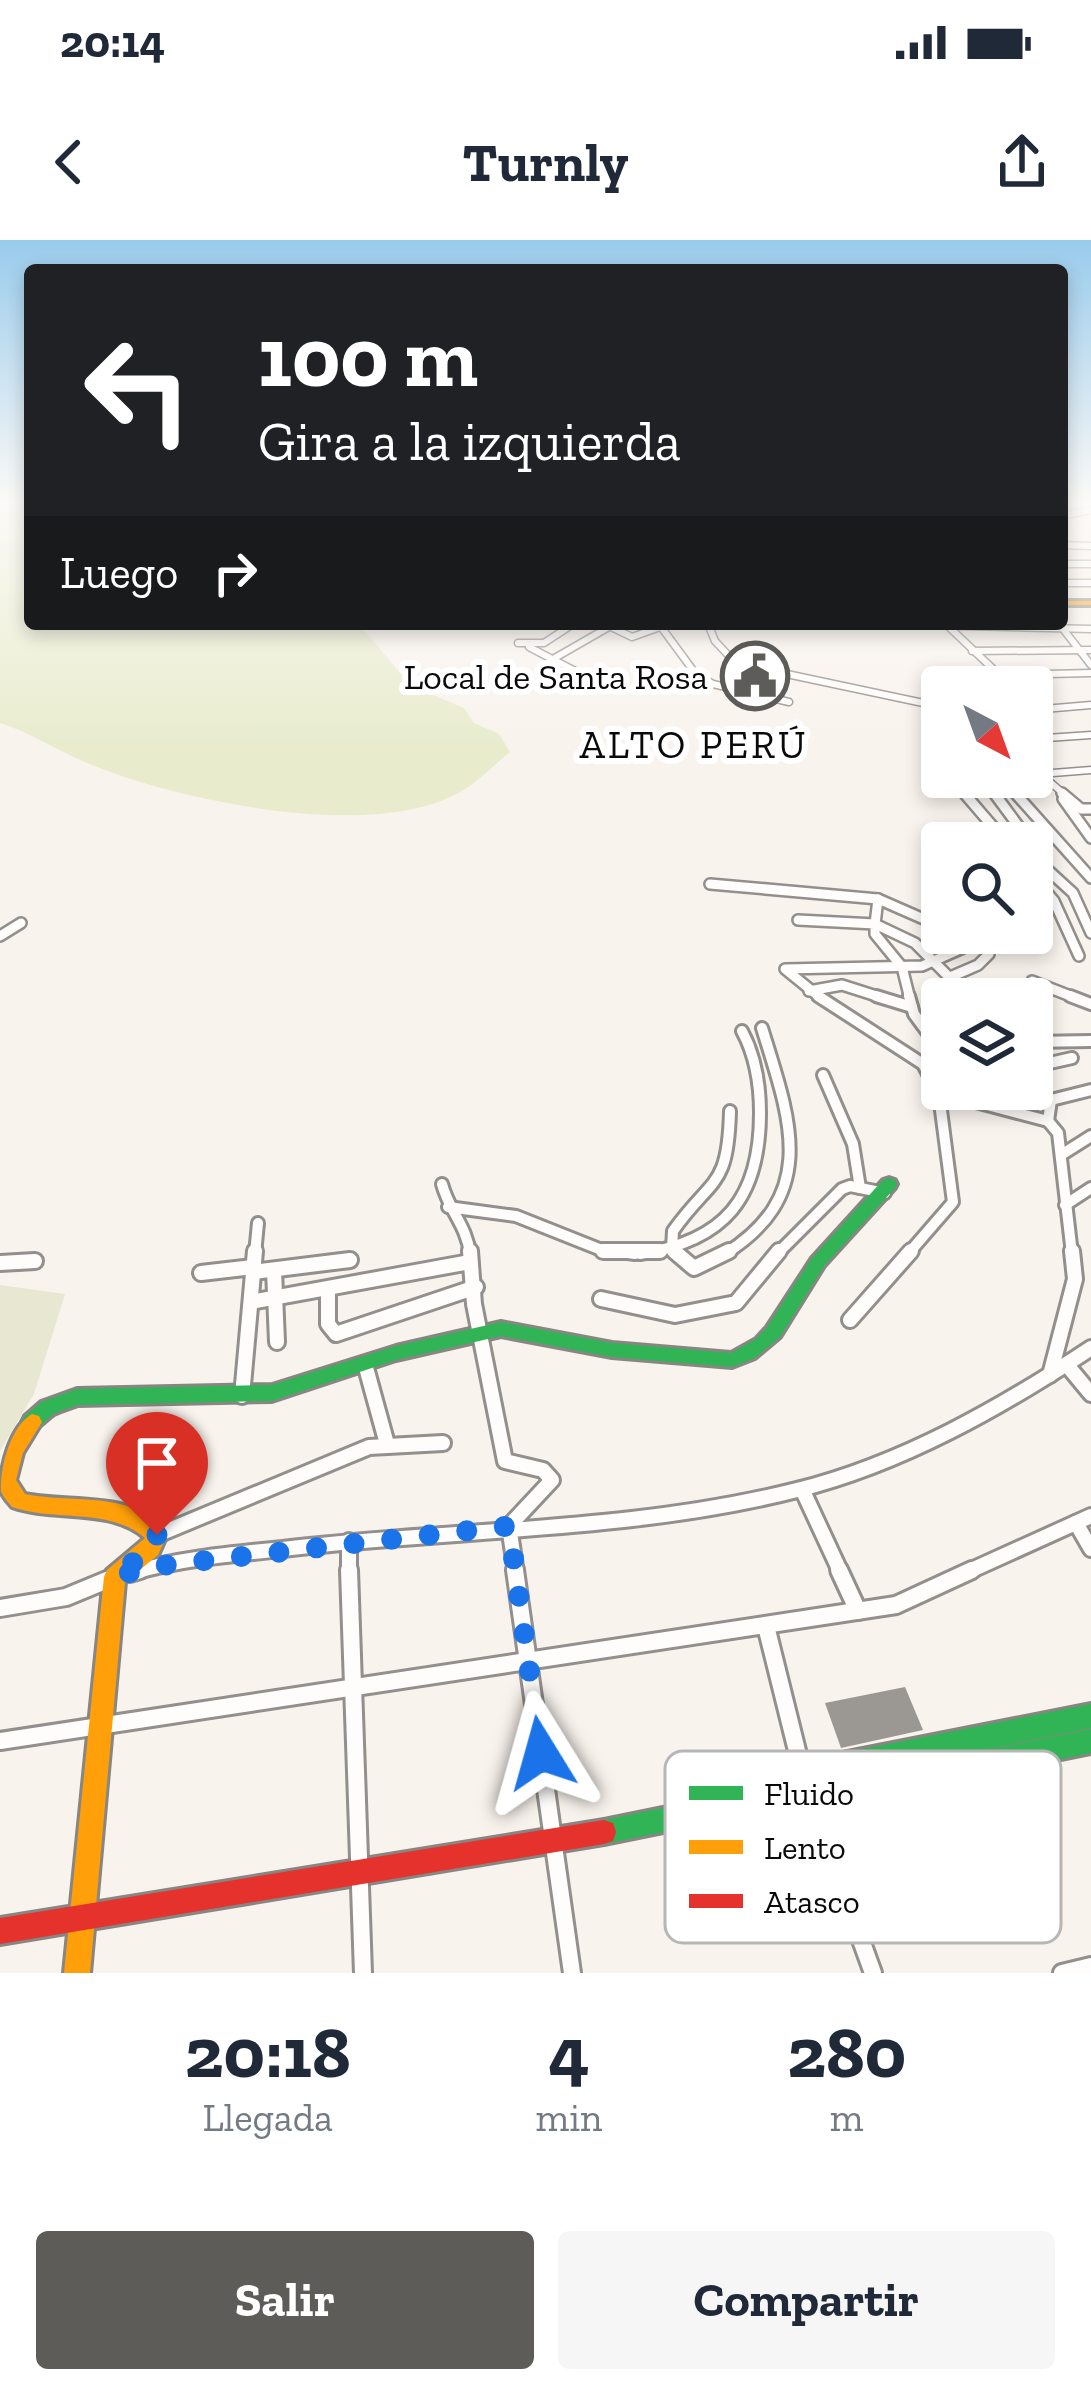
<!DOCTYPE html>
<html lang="es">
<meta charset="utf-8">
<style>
body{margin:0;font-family:"Zilla Slab",serif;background:#f6f6f7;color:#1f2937;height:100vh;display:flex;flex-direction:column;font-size:45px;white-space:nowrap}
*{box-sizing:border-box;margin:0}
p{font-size:39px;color:#747a83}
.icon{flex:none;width:66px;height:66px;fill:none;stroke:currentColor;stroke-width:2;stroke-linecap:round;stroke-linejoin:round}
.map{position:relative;height:1733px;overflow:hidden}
.side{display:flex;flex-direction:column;background:#fff;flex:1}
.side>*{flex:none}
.banner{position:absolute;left:24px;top:24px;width:1044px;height:366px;border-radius:12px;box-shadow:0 6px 18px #0003;background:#202124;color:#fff;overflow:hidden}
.needle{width:78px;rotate:139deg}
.fabs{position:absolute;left:921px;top:426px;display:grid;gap:24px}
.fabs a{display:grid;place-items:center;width:132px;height:132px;border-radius:12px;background:#fff;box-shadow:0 6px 18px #0003;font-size:60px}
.pin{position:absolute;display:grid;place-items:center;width:102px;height:102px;color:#fff;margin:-123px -51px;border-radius:50% 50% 50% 0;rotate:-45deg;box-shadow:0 0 12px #0007}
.pin .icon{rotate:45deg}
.me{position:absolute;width:132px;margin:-66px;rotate:352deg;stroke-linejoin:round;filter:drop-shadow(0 0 9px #0008)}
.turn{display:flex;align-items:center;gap:42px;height:252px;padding:0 36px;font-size:54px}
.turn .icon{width:156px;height:156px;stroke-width:2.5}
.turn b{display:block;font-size:84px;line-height:102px}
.then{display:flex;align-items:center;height:114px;padding:0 36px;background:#0003;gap:24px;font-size:45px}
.eta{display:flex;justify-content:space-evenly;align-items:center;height:204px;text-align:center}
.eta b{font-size:72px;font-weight:700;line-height:84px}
.button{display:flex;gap:24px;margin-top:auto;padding:24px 36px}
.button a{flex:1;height:138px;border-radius:12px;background:#5e5c59;color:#fff;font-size:48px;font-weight:700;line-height:138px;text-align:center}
.button a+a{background:#f6f6f7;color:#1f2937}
.status{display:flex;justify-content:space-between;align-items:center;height:84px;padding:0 60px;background:#fff;direction:ltr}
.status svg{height:33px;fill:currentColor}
header{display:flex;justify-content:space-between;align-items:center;height:156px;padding:0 36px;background:#fff;font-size:54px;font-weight:700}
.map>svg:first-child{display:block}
</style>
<div class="status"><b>20:14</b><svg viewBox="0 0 49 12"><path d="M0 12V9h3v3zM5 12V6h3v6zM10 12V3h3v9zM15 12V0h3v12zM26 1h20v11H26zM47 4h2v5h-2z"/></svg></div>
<header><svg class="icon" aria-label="back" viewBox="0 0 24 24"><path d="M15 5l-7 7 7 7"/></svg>Turnly<svg class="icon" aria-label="share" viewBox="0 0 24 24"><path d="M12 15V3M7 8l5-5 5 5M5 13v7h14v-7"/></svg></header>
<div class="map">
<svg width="1091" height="1733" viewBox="0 0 1091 1733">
<rect width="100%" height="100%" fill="#f9f3ed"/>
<path fill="#e8eccd" d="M0,263H30V384H359L410,445L464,468L474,483L499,494L510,512C494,525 478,542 460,552C374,602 180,561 92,525C60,512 33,494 0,483Z"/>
<polygon fill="#e8e7d1" points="0,1045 65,1054 34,1154 0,1211"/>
<polygon fill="#9b9793" points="905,1447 923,1490 841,1508 825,1463"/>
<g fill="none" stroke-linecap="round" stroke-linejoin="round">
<defs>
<g id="street-far4">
<polyline points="1062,276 1091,270"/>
<polyline points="1062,305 1091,306"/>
<polyline points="1062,324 1091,324"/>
<polyline points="1062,343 1091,343"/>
<polyline points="605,384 632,397 660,387"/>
<polyline points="659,384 695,433 713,444 789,462"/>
<polyline points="708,384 715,401 741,429 782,433 942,467"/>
<polyline points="883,384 1091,389"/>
<polyline points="1060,385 1091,425"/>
<polyline points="949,387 1012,447"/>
<polyline points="518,403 544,403 573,384"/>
<polyline points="529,407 577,432"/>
<polyline points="972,411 1091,410"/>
<polyline points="553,419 607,388"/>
<polyline points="999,435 1091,433"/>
<polyline points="1032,470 1091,465"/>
<polyline points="1032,499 1091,495"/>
<polyline points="1032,526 1066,556"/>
<polyline points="1040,534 1091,530"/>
<polyline points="950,537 966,556"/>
<polyline points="1004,537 1017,556"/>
<polyline points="996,556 991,546 996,537"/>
</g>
<g id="street-far3">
<polyline points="964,553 1007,603"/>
<polyline points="994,553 1031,603"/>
<polyline points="1015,553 1091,638"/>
<polyline points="1062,553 1081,569 1091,569"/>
<polyline points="1063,559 1091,598"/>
<polyline points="1032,605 1038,621 1073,653 1091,693"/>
<polyline points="1032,635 1054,661 1079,716"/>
<polyline points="710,644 878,659 942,687"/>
<polyline points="878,659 875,684 915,703 971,759"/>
<polyline points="798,680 875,684 875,694 902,727 910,759"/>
<polyline points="0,696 21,683"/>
<polyline points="948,738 978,725 989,714"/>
<polyline points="1032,741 1078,759"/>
<polyline points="809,751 842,745 886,759"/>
<polyline points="822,759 785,729 922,726 963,708 962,700 951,693"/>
<polyline points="984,759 1003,754"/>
</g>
<g id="street-far2">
<polyline points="818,756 923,824"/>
<polyline points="876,756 912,767"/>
<polyline points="909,756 914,774 942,812"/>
<polyline points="968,756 971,759"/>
<polyline points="1070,756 1091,764"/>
<polyline points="983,759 996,756"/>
<polyline points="1032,802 1091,801"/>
<polyline points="1032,827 1072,818"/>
<polyline points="823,835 853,904 860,948"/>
<polyline points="949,849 972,861 1048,881"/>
<polyline points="1048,881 1058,893 1072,1014"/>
<polyline points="1048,881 1051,860 1091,850"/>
<polyline points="1061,915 1091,896"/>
<path d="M442,944C449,971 467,986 470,1014"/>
<polyline points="1065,965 1091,948"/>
<polyline points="448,967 516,976 599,1009 635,1014"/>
<polyline points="255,1014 258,983"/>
<path d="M640,1014C725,1001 760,958 760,873C760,844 756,817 742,791"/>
<path d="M677,1014L672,1009L673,991C712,936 728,950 730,871"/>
<path d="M725,1014C820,954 790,879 762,788"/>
<polyline points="777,1014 842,949 850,946 885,953"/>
<polyline points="908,1014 953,962 939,855 923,824 942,815"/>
</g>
<g id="street-far1">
<polyline points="470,1011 474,1064 505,1221 543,1230 552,1240 509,1286 516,1333"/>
<polyline points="603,1011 660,1011"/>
<polyline points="674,1011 694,1028 729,1011"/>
<polyline points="0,1023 35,1021"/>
<polyline points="274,1030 277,1102"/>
<polyline points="253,1032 350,1020"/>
<polyline points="201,1033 253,1027"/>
<polyline points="328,1049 328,1084 336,1094 476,1047"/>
<polyline points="601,1059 675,1075 736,1063 779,1011"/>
<polyline points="251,1062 470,1022"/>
<polyline points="850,1080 911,1011"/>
<polyline points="365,1124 387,1204"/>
<polyline points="1067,1125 1091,1154"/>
<polyline points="1050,1135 1075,1039 1072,1011"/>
<polyline points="242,1156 255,1011"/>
<polyline points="802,1249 841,1333"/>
<polyline points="1076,1283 1091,1309"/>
<polyline points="157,1295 369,1207 443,1203"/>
<polyline points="349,1301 349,1333"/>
<path d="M130,1333C189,1316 249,1313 310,1306C471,1289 639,1290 797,1250C902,1224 1002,1167 1091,1108"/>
<polyline points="965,1333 1091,1276"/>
</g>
<g id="street">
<polyline points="349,1330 363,1733"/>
<polyline points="515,1330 572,1733"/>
<polyline points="839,1330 858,1371"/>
<polyline points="130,1333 140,1330"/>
<polyline points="0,1368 66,1357 112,1338"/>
<polyline points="766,1386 807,1551 873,1733"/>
<polyline points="0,1501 896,1365 972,1330"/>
<polyline points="1062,1733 1091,1726"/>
</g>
<g id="fast">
<path d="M889,938L895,940L897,944L895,948L824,1026L780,1097L755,1118L732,1127L612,1117L501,1096L396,1120L272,1161L78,1165C70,1168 61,1170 54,1174C42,1182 40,1191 25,1188L22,1182L25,1176L41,1162L77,1149L272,1145L396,1106L501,1082L612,1103L731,1113L756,1099L767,1087L812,1018L883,940Z"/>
<polygon points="1091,1464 1091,1488 832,1541 1091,1489 1091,1513 836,1565 807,1563 604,1604 595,1601 592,1592 595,1583 604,1580 800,1540 819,1520 827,1516"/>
</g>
<g id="slow">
<rect x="1062" y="361" width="29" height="4"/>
<path d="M32,1174L39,1176L42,1182L23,1213L16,1240L25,1254C70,1264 140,1249 167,1295L158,1315L125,1342L90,1733H64L104,1337L107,1330L145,1298C109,1267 55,1282 12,1267C8,1262 3,1257 1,1251C0,1226 11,1186 32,1174Z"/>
</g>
<polygon id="jam" points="604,1580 613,1583 616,1592 613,1601 604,1604 0,1704 0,1678"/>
</defs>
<use href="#street-far4" stroke="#928f8c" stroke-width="9"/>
<use href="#street-far3" stroke="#928f8c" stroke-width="14"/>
<use href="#street-far2" stroke="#928f8c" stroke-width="16"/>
<use href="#street-far1" stroke="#928f8c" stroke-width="20"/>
<use href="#street" stroke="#928f8c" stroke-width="22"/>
<use href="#fast" stroke="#888683" stroke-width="6"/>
<use href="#slow" stroke="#888683" stroke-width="6"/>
<use href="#jam" stroke="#888683" stroke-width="6"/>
<use href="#street-far4" stroke="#fefdfc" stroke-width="6"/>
<use href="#street-far3" stroke="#fefdfc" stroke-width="9"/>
<use href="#street-far2" stroke="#fefdfc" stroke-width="10"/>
<use href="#street-far1" stroke="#fefdfc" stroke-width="14"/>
<use href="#street" stroke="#fefdfc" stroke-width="16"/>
<use href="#fast" fill="#30b455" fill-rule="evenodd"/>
<use href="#slow" fill="#ff9f0a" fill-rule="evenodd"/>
<use href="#jam" fill="#e5322d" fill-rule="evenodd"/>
</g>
<linearGradient id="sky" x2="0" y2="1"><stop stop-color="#99cbec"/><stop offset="0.52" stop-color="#fcfaf7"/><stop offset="1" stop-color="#fcfaf7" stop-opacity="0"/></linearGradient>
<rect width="1091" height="506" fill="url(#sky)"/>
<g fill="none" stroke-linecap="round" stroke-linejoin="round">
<polyline stroke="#1a73e8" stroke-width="21" stroke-dasharray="0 37.8" points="157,1295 151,1308 115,1337 148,1327 509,1286 541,1513"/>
</g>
<defs>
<symbol id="civic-ring" viewBox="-11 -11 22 22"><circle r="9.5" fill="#fff" stroke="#5e5c59" stroke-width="1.5"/><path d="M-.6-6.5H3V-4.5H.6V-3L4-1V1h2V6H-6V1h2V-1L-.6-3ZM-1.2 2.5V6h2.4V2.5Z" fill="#5e5c59"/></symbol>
</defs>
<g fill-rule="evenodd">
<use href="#civic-ring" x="717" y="398" width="76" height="76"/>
</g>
<g text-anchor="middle" stroke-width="12" stroke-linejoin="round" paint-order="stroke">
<g font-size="36" fill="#0a0a0a" stroke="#fff" text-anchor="end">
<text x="708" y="449">Local de Santa Rosa</text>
</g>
<g font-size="39" letter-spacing="3" fill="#0a0a0a" stroke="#fff">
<text x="694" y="518">ALTO PERÚ</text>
</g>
</g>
<rect x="665" y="1511" width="396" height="192" rx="18" fill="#fff" stroke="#b6b6b6" stroke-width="3"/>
<rect x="689" y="1546" width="54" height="14" fill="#30b455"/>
<rect x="689" y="1600" width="54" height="14" fill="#ff9f0a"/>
<rect x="689" y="1654" width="54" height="14" fill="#e5322d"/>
<g font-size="33" fill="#0a0a0a">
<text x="764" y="1565">Fluido</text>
<text x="764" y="1619">Lento</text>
<text x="764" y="1673">Atasco</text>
</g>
</svg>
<div class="fabs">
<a><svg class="needle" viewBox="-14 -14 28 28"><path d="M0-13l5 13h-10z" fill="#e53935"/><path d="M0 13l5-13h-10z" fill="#747a83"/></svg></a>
<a><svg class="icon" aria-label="search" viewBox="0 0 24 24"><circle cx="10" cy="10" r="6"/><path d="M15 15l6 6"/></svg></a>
<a><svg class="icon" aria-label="layers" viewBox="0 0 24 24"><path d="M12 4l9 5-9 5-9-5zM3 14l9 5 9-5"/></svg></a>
</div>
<div class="pin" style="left:157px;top:1295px;background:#d93025"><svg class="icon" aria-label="arrive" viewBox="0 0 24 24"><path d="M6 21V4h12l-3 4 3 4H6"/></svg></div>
<svg class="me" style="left:541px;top:1513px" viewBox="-20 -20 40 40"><path d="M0-17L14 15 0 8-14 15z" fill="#1a73e8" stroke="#fff" stroke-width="4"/></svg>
<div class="banner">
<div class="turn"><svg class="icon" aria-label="left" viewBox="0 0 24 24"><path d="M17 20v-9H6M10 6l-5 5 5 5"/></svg><div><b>100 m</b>Gira a la izquierda</div></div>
<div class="then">Luego<svg class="icon" aria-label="right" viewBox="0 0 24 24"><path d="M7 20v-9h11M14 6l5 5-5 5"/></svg></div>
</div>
</div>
<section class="side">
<div class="eta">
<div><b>20:18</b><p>Llegada</p></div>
<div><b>4</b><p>min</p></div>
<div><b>280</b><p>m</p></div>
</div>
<div class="button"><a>Salir</a><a>Compartir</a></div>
</section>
